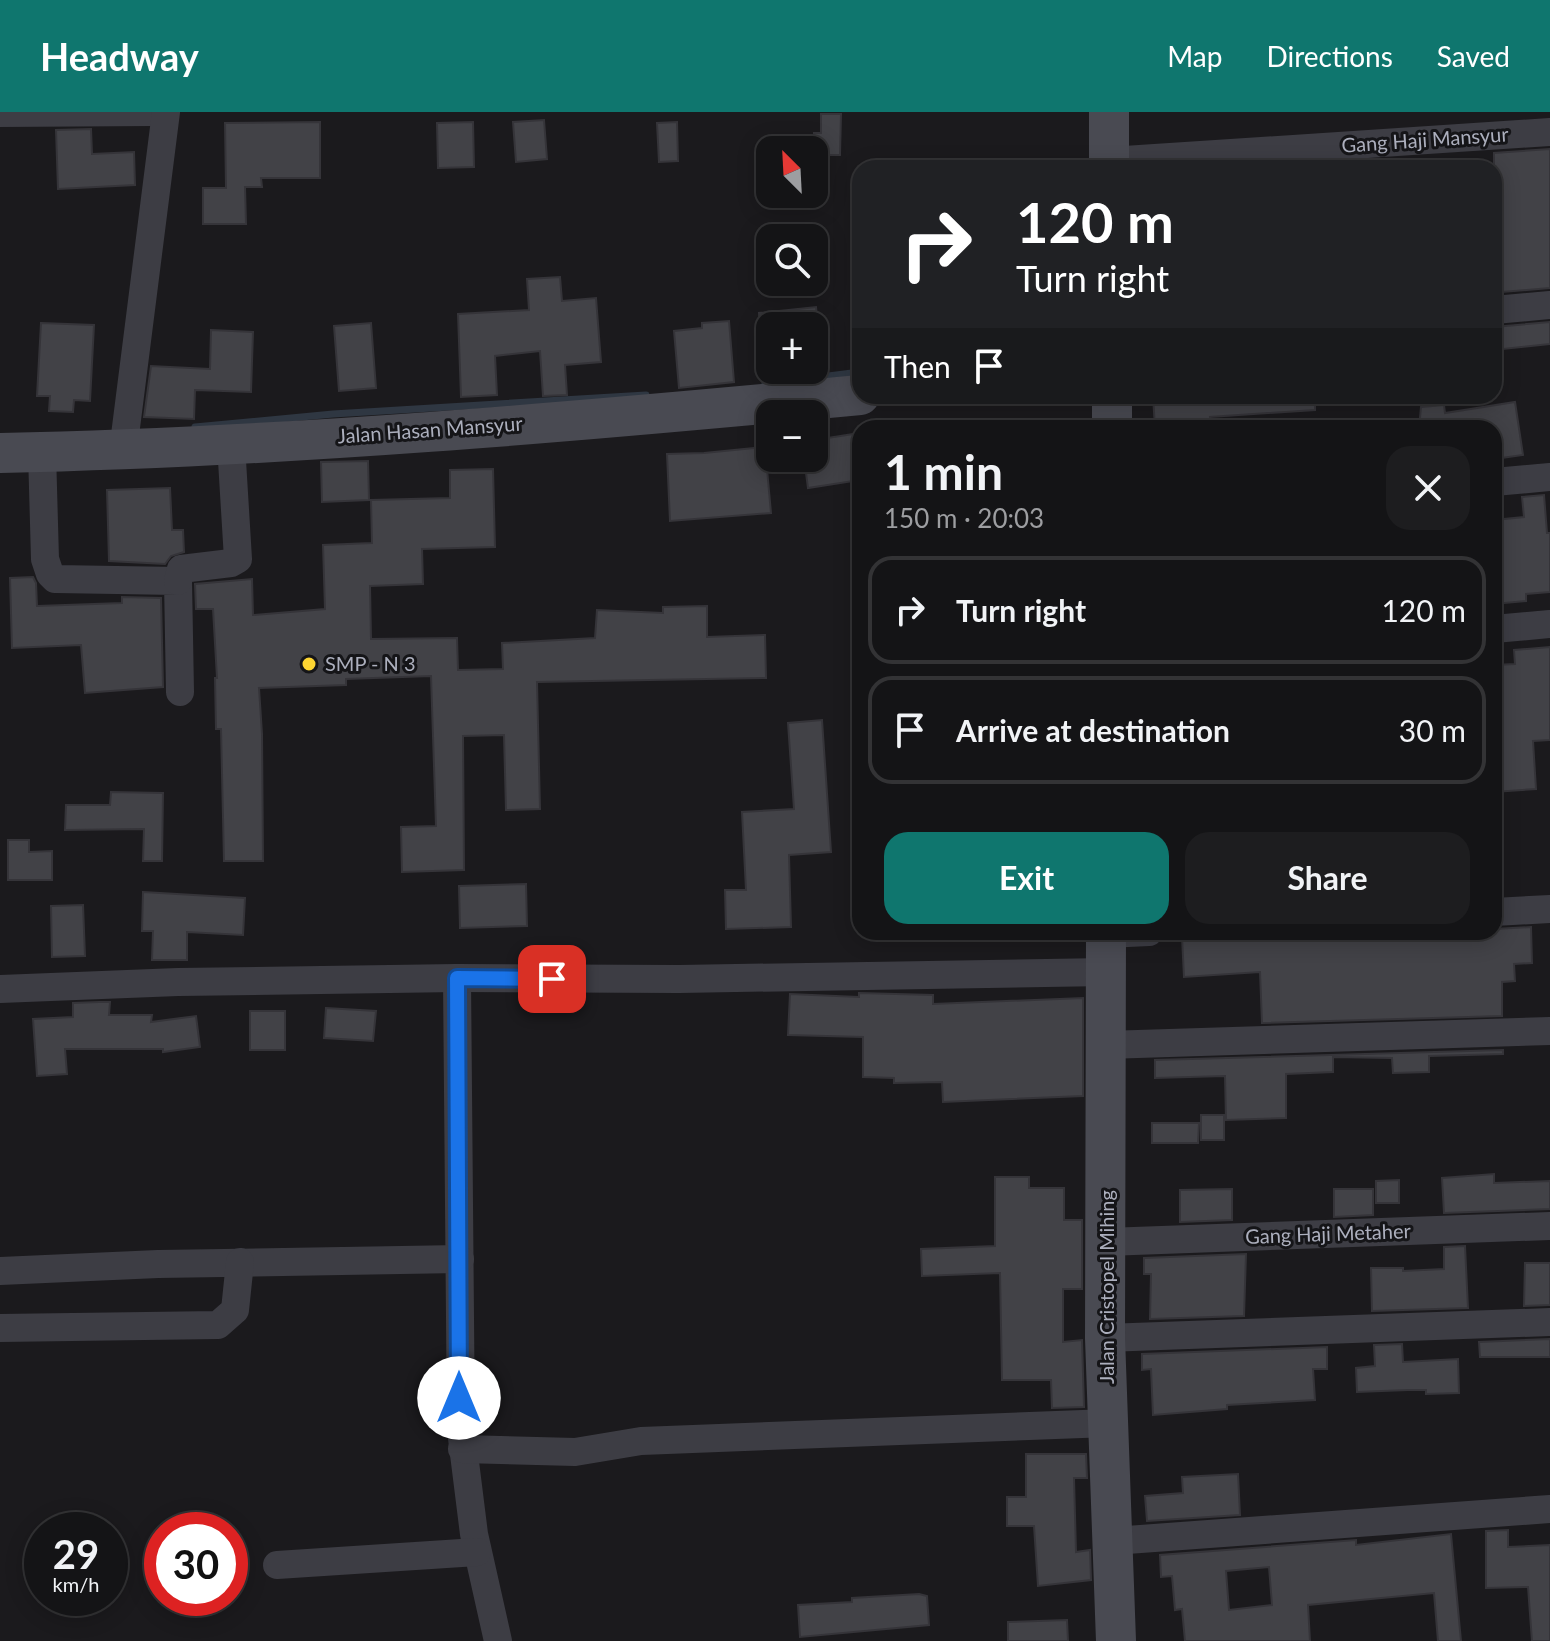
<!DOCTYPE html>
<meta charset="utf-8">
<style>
body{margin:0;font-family:Lato,sans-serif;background:#1d1d1f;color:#f1f3f6;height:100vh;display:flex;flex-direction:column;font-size:30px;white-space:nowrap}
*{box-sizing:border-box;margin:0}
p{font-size:26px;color:#9d9ea1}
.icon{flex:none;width:44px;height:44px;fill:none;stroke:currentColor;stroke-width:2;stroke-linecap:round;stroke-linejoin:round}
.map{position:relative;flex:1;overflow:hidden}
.side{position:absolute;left:852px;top:308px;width:650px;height:520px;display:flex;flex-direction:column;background:#141416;border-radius:24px;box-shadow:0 4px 20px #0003,0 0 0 2px #333335}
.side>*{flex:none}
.banner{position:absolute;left:852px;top:48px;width:650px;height:244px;border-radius:24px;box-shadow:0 4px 20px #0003,0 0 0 2px #333335;background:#202124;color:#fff;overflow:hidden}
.needle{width:52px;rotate:336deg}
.tools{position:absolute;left:756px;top:24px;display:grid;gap:16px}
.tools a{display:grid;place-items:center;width:72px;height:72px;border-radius:16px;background:#141416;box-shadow:0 4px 20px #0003,0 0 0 2px #333335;font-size:40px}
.speed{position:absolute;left:24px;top:1400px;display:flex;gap:16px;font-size:40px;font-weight:700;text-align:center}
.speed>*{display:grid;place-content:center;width:104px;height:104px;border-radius:50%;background:#141416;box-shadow:0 4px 20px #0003,0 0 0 2px #333335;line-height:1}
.speed small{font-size:20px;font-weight:400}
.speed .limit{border:12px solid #d22;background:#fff;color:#111}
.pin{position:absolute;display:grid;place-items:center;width:68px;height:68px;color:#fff;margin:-34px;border-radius:16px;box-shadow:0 4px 12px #0006}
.me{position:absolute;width:88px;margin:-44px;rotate:0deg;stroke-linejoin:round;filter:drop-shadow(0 0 6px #0008)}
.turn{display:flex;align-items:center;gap:28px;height:168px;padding:0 32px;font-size:36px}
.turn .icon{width:104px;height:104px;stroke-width:2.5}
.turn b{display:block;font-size:56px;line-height:68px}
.then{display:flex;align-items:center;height:76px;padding:0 32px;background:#0003;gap:16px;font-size:30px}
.round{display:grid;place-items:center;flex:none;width:84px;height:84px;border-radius:24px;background:#1d1d1f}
.head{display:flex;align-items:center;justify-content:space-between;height:136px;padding:0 32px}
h1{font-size:48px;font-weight:700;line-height:60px}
.action{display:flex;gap:16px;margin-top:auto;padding:16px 32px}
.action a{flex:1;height:92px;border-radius:24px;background:#0f766e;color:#fff;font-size:32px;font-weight:700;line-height:92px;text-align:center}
.action a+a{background:#1d1d1f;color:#f1f3f6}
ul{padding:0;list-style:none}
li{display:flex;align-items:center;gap:24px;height:108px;margin:0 16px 12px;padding:0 16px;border:4px solid #333335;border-radius:24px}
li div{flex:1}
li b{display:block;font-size:30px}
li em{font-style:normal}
header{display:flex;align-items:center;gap:48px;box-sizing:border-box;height:112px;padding:0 40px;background:#0f766e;color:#fff}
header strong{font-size:38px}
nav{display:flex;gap:44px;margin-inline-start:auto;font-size:28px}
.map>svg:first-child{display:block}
</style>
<header>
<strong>Headway</strong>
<nav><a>Map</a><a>Directions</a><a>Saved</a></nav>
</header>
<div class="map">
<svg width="1550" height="1529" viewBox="0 0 1550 1529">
<rect width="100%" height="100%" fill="#1b1a1d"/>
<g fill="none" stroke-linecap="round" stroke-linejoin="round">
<g stroke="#2f3742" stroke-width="7">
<polyline points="765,272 860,260"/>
<polyline points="195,315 333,302 646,283"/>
</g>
</g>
<g fill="#424247" stroke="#353439" stroke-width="2" fill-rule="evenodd">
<polygon points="821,2 841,2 840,43 814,43 814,21 821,21"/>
<polygon points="544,8 547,47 516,50 513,10"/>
<polygon points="320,10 320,66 261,66 262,75 245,75 246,112 203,112 203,76 226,76 225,11"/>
<polygon points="473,10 474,55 438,56 437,11"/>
<polygon points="677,10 678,49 659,50 657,11"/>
<polygon points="91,17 92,42 134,40 135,73 58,77 56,18"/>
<polygon points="1550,37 1550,176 1502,180 1499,133 1494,134 1494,41"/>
<polygon points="560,165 562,189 596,186 601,250 565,253 567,283 543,284 540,239 495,244 497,283 461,285 458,202 529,198 527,167"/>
<polygon points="816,195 818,214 760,214 759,201"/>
<polygon points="729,209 734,270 679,276 674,219 702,216 702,211"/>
<polygon points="1550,210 1550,232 1494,238 1494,215"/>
<polygon points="41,211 94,213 90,289 74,288 73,300 49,299 50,284 37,284"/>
<polygon points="371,211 376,276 339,279 334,214"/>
<polygon points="211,218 253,220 251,280 195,278 194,307 144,305 151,254 210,257"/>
<polygon points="1153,284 1315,284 1315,298 1210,305 1211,316 1155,316"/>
<polygon points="1515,290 1523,343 1494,347 1494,316 1419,316 1421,295 1444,293 1445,301"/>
<polygon points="860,321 860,368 808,376 804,346 814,346 814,328"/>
<polygon points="765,335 771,401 670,409 667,342 704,341"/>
<polygon points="368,349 369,388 322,390 321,350"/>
<polygon points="493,357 495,435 422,437 423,472 370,474 371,527 457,526 458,558 503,557 502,531 595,526 597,498 663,501 663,495 707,494 707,525 765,523 766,566 537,570 540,697 506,698 504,623 463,624 464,758 402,760 401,715 436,714 431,564 346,567 346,573 259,576 262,622 263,749 224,749 221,617 216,617 215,566 217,566 213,497 196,497 195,472 252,467 253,503 325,497 323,433 372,431 371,388 450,386 450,358"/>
<polygon points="170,376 172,418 183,418 184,440 171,444 165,452 109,449 107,378"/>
<polygon points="1544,383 1547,421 1550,421 1550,480 1526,482 1526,489 1494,492 1494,408 1524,405 1522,385"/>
<polygon points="33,465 36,471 37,494 122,491 122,485 161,486 163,575 85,581 81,533 12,536 10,466"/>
<polygon points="1550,535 1550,628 1533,629 1536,677 1494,680 1494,553 1515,552 1514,538"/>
<polygon points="822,608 831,740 789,743 791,815 726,817 725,778 746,778 742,700 794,697 788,611"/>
<polygon points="111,680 163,681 162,749 143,749 144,717 65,718 66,693 110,693"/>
<polygon points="8,728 29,728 29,740 52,739 52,768 8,768"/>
<polygon points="526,772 527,814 460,816 459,774"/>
<polygon points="143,780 245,786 243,823 187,820 187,848 152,848 153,819 142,819"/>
<polygon points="83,793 85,844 52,845 51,794"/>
<polygon points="1531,815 1532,851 1514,852 1515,869 1502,870 1502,904 1262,911 1260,860 1184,865 1182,825 1262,820 1272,820 1272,826 1376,820 1494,820 1494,817"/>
<polygon points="859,881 933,883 933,892 1083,886 1083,984 943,990 942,970 894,971 894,966 863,965 863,925 788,923 790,882 859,885"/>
<polygon points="99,890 110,890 109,903 152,903 151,910 196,904 200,935 163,940 163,937 65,937 67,962 37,964 33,907 73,905 73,891"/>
<polygon points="326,896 376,899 373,929 324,926"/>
<rect x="250" y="899" width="35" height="39"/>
<polygon points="1503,938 1503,942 1429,944 1429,960 1393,961 1392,946 1333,945 1333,960 1286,962 1286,1006 1226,1008 1225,964 1155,966 1155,948"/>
<rect x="1201" y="1003" width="23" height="25"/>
<polygon points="1152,1011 1199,1011 1198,1031 1152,1031"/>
<polygon points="1494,1062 1494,1071 1550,1069 1550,1097 1444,1101 1442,1066"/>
<polygon points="995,1065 1029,1065 1029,1076 1064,1076 1064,1108 1082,1108 1082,1177 1063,1177 1063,1230 1082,1228 1084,1295 1052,1296 1051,1268 1002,1268 1000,1161 922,1164 921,1137 995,1134"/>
<polygon points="1399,1068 1399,1091 1376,1091 1376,1069"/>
<polygon points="1232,1077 1232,1108 1180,1110 1180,1078"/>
<polygon points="1334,1077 1373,1077 1373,1103 1334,1105"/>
<polygon points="1465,1134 1468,1196 1372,1199 1371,1156 1403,1156 1403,1159 1444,1157 1444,1135"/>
<polygon points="1246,1142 1244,1204 1150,1207 1151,1162 1144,1162 1144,1146"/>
<polygon points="1525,1151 1550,1151 1550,1193 1524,1194"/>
<polygon points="1550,1227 1550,1245 1480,1245 1479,1230"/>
<polygon points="1402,1232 1403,1250 1458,1247 1459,1281 1426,1282 1426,1278 1408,1278 1357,1280 1356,1256 1375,1254 1374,1233"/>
<polygon points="1327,1235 1327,1257 1313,1257 1315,1288 1227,1293 1227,1297 1153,1303 1151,1257 1142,1258 1142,1242"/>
<polygon points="1026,1342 1086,1342 1087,1366 1074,1366 1076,1440 1090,1438 1091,1468 1038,1474 1034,1414 1007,1414 1007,1385 1026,1385"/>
<polygon points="1238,1362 1240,1403 1147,1409 1145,1384 1183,1381 1182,1365"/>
<polygon points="1508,1418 1508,1435 1550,1433 1550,1529 1532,1529 1528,1475 1486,1476 1486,1419"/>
<path d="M1451,1422L1461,1529H1438L1434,1481L1308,1493L1310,1529H1185L1182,1497L1175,1498L1172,1464L1161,1465L1160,1443L1356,1428V1433ZM1269,1455L1272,1493L1229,1498L1226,1459Z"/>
<polygon points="919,1482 927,1484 929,1513 800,1525 798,1493 852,1490 852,1486"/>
<polygon points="1067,1508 1068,1529 1008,1529 1008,1510"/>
</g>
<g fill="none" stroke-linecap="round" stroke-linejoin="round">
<g stroke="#3d3d44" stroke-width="28">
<polyline points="0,1 154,0"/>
<polyline points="1109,49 1550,20"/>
<polyline points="1494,198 1550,193"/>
<polyline points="123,339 166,0"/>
<polyline points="42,340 45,447 50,462 55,467 178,469 180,580"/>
<polyline points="1494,370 1550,365"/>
<polyline points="178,469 181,457 231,451 238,447 231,332"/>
<polyline points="1494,517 1550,512"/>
<polyline points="1494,800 1550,797"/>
<polyline points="1106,822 1149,820"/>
<polyline points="457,866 461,1318 474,1422 498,1529"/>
<polyline points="0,877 178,870 457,866 679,867 1106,860"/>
<polyline points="1106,933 1550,919"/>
<polyline points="1106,1130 1550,1114"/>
<polyline points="0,1159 158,1152 460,1147"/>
<polyline points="0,1216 218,1213 235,1198 240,1150"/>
<polyline points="1105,1226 1550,1210"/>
<polyline points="462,1337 575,1340 641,1329 1109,1311"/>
<polyline points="1113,1429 1550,1397"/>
<polyline points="277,1453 477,1440"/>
</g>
<g stroke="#494a52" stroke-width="40">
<polyline points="1109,0 1109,56"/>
<polyline points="1112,316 1112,284"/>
<path d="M0,341C287,335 574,310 860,283"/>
<polyline points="1106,820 1105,1226 1116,1529"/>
</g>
</g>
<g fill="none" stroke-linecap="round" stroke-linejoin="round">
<defs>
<polyline id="route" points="459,1286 457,866 552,867"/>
</defs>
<use href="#route" stroke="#114b97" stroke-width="20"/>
<use href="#route" stroke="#1a73e8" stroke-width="14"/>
</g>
<circle fill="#fdd532" stroke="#151518" stroke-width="3" cx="309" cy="552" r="8"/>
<g text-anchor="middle" stroke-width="6" stroke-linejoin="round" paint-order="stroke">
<g font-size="20" fill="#acafbd" stroke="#151518">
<text transform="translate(1425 28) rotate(-4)" y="7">Gang Haji Mansyur</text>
<text transform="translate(430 318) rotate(-4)" y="7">Jalan Hasan Mansyur</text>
<text transform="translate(1328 1122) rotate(-2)" y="7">Gang Haji Metaher</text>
<text transform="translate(1107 1175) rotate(-90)" y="7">Jalan Cristopel Mihing</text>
</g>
<g font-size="20" fill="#acafbd" stroke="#151518" text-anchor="start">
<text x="325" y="559">SMP - N 3</text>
</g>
</g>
</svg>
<div class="tools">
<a><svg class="needle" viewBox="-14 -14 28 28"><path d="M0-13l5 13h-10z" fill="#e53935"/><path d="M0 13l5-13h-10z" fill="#9d9ea1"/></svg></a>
<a><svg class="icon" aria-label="search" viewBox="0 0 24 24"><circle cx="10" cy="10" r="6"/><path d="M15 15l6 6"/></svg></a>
<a>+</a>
<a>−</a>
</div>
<div class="speed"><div>29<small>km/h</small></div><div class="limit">30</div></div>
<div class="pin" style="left:552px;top:867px;background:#d93025"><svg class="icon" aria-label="arrive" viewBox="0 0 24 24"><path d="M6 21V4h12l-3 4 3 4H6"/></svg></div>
<svg class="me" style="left:459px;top:1286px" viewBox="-20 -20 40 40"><circle r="19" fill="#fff"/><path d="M0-13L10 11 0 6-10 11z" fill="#1a73e8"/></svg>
<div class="banner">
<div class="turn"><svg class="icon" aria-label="right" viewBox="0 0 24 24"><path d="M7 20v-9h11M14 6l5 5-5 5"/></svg><div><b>120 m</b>Turn right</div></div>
<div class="then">Then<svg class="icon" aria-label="arrive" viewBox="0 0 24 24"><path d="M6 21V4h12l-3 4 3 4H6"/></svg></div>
</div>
<section class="side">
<div class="head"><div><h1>1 min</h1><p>150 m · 20:03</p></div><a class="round"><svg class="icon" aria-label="close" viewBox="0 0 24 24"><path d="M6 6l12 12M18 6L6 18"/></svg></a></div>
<ul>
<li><svg class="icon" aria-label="right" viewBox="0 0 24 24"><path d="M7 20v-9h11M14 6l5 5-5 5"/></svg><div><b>Turn right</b></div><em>120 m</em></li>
<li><svg class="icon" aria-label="arrive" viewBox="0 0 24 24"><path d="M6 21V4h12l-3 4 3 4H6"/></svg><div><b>Arrive at destination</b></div><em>30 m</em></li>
</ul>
<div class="action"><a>Exit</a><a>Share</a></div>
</section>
</div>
